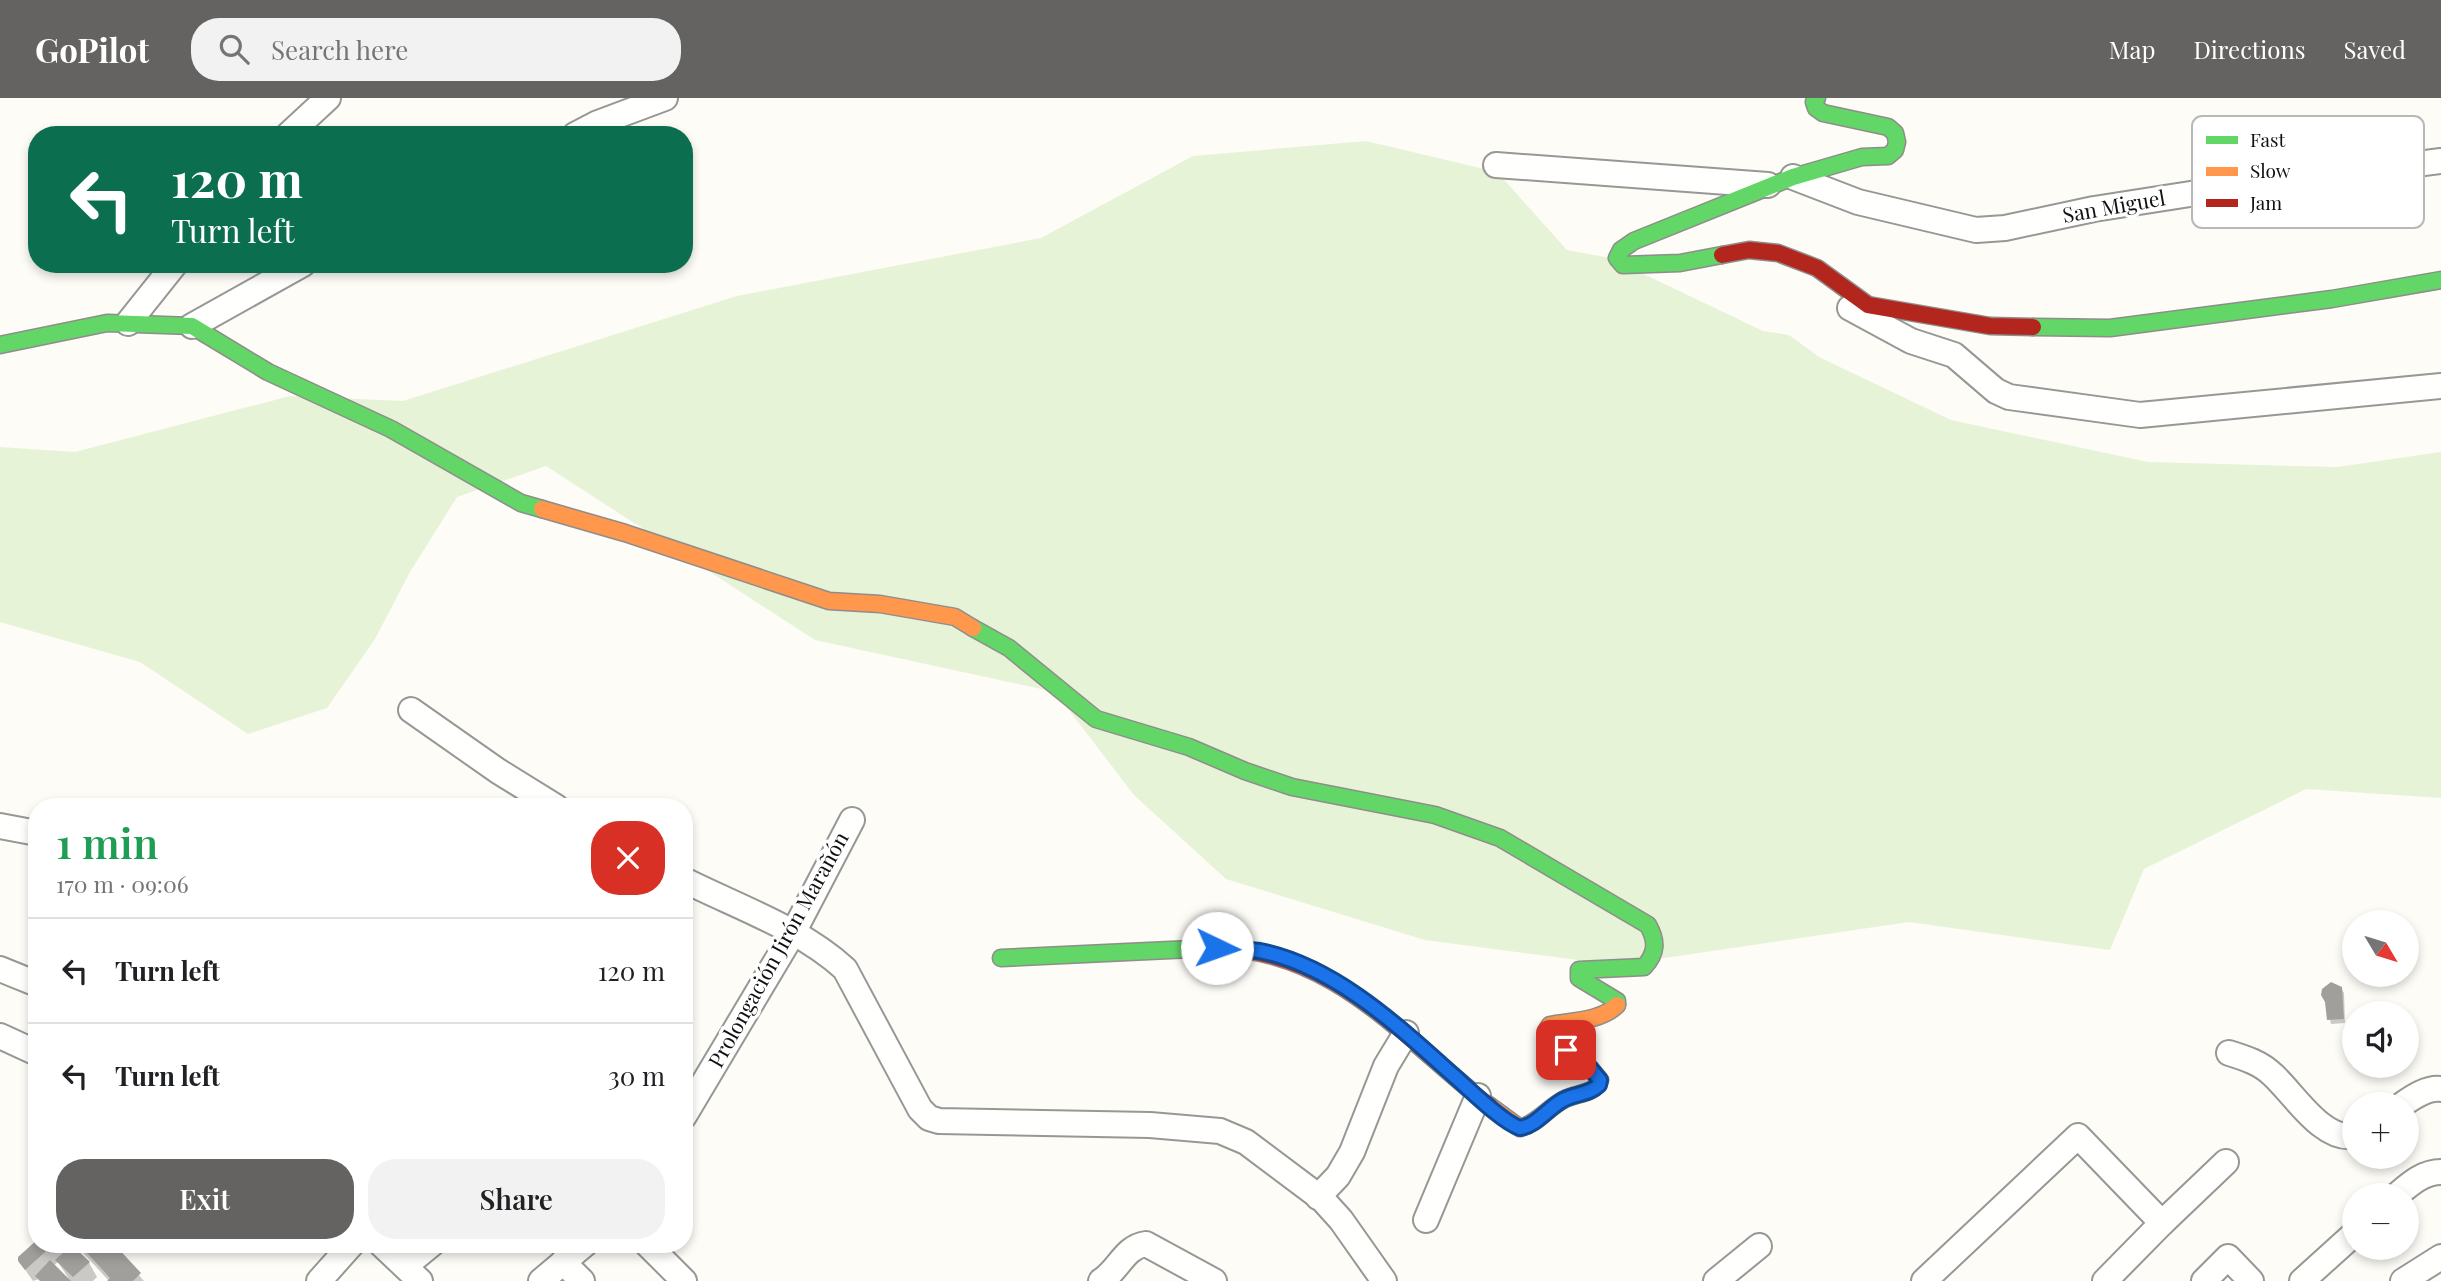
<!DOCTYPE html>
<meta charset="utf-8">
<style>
body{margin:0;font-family:"Playfair Display",serif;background:#f2f2f2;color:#202124;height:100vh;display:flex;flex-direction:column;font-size:26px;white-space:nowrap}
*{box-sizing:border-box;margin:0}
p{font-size:23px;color:#757577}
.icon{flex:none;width:38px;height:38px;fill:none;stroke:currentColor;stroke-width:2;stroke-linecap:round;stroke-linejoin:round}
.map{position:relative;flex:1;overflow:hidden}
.sheet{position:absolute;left:28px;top:700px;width:665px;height:455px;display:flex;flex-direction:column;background:#fff;border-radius:28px;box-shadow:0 4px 10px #0003}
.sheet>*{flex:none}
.guide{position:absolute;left:28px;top:28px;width:665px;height:147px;border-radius:28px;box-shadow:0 4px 10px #0003;background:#0b6e4f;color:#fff;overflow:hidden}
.needle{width:46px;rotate:128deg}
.buttons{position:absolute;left:2342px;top:812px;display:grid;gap:14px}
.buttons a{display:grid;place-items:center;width:77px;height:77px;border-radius:50%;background:#fff;box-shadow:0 4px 10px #0003;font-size:35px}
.pin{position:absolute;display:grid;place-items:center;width:60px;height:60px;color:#fff;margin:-30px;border-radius:14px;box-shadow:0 4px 10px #0006}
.me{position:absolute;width:77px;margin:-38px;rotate:93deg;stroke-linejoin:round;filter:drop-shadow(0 0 5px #0008)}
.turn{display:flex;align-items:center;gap:24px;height:147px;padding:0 28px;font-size:32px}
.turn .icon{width:91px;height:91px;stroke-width:2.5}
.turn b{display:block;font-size:49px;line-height:60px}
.round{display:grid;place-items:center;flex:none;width:74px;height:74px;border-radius:28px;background:#f2f2f2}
.headline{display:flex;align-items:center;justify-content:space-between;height:119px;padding:0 28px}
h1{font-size:42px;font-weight:600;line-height:52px;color:#1e9e55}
.cta{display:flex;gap:14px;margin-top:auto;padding:14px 28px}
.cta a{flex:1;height:80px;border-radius:28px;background:#646362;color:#fff;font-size:28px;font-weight:600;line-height:80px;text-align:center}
.cta a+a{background:#f2f2f2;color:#202124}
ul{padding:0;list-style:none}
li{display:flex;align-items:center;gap:21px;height:105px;padding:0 28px;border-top:2px solid #e0e0e0}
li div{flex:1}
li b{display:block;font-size:26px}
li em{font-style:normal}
header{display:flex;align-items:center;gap:42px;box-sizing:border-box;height:98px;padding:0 35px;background:#646362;color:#fff}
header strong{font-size:33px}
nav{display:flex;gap:38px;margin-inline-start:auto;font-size:24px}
.search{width:490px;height:63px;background:#f2f2f2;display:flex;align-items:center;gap:18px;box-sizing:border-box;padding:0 24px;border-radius:28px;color:#757577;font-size:26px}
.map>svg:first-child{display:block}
</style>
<header>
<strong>GoPilot</strong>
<div class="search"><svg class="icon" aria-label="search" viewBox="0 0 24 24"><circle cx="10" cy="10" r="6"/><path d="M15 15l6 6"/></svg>Search here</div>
<nav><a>Map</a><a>Directions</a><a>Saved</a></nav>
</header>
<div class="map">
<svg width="2441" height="1183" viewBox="0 0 2441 1183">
<rect width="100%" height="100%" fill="#fdfcf7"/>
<polygon fill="#e7f3d7" points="1366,43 1497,74 1567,152 1610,160 1763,233 1789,237 1819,259 1951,322 2148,364 2337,369 2441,354 2441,700 2306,691 2144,771 2110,852 1909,824 1617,867 1425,842 1226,781 1134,697 1055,594 815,542 546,368 457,399 410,474 375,541 327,610 248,636 140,564 0,524 0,349 75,354 290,298 403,303 737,198 1041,140 1193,58"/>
<g fill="#0003" fill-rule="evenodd">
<polygon points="2341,890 2344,895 2345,925 2331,926 2326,903"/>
<path d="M37,1146H63L67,1153L88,1163L97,1179L93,1183H40L39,1181L33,1183L19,1163ZM58,1164L69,1181L53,1168Z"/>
<polygon points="75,1146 111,1146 144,1183 109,1183"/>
</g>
<g fill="#a19f9c">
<polygon points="2331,884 2342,889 2344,921 2327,922 2325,904 2321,897 2322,891"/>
<polygon points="37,1142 37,1146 54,1146 25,1172 18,1163 18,1159"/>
<polygon points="79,1146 114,1146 141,1175 133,1183 107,1183 110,1180"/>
<polygon points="72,1147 90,1164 73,1179 55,1162"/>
<polygon points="50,1162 71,1183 40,1183 35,1178"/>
</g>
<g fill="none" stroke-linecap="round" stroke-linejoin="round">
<defs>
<g id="street">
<polyline points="288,37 328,0"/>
<polyline points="575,37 598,25 665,0"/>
<polyline points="1496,67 1768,87"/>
<polyline points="1793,79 1858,104 1976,132 2005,130 2094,111 2203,94 2441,63"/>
<polyline points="1850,210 1911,243 1954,257 1996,293 2009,299 2140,317 2441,288"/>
<polyline points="128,225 175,166"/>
<polyline points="192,228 303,166"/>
<polyline points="411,612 498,673 556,709"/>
<polyline points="0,728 37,735"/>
<path d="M684,782C738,809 800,830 845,871L920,1011L929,1020L939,1023L1150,1027L1220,1033L1246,1044L1322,1101L1341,1122L1384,1183"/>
<polyline points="0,871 37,886"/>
<polyline points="0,938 37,955"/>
<path d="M2229,955C2245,960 2261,965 2273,977C2294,996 2322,1043 2354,1038"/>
<path d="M2403,1006C2413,999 2428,989 2441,991"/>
<polyline points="684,1018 793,835 852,722"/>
<path d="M2397,1097C2410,1086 2423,1074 2441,1074"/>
<polyline points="1318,1099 1338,1078 1352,1054 1386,968 1406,935"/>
<polyline points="1426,1122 1478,998"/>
<polyline points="381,1146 420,1183"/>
<polyline points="647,1146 684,1183"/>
<polyline points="563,1164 582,1183"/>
<polyline points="405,1168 432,1146"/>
<polyline points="319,1183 352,1146"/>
<polyline points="541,1183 585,1146"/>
<path d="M1101,1183C1119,1172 1124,1149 1146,1146L1214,1183"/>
<polyline points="1716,1183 1759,1148"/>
<polyline points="1924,1183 2078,1038 2162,1125"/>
<polyline points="2105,1183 2162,1125 2226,1064"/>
<polyline points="2204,1183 2228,1159 2251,1183"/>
<polyline points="2302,1183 2354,1136"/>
<polyline points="2403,1183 2441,1159"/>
</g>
<g id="fast">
<polyline points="1722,157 1680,165 1623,167 1617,160 1621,152 1634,143 1793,79 1862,59 1888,58 1895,52 1897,44 1895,35 1888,29 1823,15 1816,10 1814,4 1817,0"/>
<polyline points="2033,229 2110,230 2332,201 2441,182"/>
<polyline points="0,247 107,225 192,228 268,274 391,331 521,405 542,411"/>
<path d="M973,530L1009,550L1096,621L1189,649L1245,673L1292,689L1435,717L1500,740L1648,827C1657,843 1657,855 1644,869L1579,872V880L1617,903V907"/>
<polyline points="1001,860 1213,850"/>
</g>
<g id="slow">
<polyline points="542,411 625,435 829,503 880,506 955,519 973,530"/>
<path d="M1490,1008L1520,1030C1539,1025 1550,1007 1567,1000C1579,995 1596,995 1600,982L1590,970L1547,940L1546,933L1550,927C1571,923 1602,923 1617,907"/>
</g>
<g id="jam">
<polyline points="1722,157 1749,152 1778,155 1817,170 1868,207 1990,228 2033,229"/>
<path d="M1213,850C1333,849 1404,942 1490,1008"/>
</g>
</defs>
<use href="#street" stroke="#979795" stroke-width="28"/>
<use href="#fast" stroke="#8e8d8b" stroke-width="19"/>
<use href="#slow" stroke="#8e8d8b" stroke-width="19"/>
<use href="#jam" stroke="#8e8d8b" stroke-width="19"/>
<use href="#street" stroke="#fffffe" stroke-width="24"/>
<use href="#fast" stroke="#63d668" stroke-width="16"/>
<use href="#slow" stroke="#ff974d" stroke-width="16"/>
<use href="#jam" stroke="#b3261e" stroke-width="16"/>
</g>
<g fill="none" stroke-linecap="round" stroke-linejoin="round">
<defs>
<path id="route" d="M1217,850C1231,851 1246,851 1260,853C1335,868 1398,928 1453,977C1468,990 1502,1024 1520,1030C1536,1028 1548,1010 1563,1002C1574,996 1590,996 1599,987L1600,982L1590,970L1566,952"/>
</defs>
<use href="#route" stroke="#114b97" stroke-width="18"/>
<use href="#route" stroke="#1a73e8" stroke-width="12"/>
</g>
<g text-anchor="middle" stroke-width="7" stroke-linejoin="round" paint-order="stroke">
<g font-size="21" fill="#111" stroke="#fff">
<text transform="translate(2114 109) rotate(-10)" y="7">San Miguel</text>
<text transform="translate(779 852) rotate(-61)" y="7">Prolongación Jirón Marañón</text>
</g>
</g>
<rect x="2192" y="18" width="232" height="112" rx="10" fill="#fff" stroke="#b8b8b8" stroke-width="2"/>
<rect x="2206" y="38" width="32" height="8" fill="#63d668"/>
<rect x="2206" y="69" width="32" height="9" fill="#ff974d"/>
<rect x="2206" y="101" width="32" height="8" fill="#b3261e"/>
<g font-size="19" fill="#111">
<text x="2250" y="49">Fast</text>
<text x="2250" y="80">Slow</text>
<text x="2250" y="112">Jam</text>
</g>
</svg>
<div class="buttons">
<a><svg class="needle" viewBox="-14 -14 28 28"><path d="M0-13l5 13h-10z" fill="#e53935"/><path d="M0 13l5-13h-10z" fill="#757577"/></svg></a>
<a><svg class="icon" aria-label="sound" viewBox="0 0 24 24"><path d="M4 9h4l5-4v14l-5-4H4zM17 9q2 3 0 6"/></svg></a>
<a>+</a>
<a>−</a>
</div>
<div class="pin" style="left:1566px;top:952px;background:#d93025"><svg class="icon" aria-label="arrive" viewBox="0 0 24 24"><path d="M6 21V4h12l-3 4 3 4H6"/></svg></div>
<svg class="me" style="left:1217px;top:850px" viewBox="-20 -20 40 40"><circle r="19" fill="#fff"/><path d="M0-13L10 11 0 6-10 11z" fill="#1a73e8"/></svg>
<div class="guide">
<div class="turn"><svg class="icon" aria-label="left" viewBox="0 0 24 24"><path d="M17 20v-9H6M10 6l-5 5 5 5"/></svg><div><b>120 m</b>Turn left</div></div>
</div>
<section class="sheet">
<div class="headline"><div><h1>1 min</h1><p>170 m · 09:06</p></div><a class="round" style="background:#d93025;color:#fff"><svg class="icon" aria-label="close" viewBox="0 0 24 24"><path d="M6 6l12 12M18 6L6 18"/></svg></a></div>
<ul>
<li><svg class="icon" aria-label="left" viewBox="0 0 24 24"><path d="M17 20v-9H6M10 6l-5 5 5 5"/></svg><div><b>Turn left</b></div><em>120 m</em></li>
<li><svg class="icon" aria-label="left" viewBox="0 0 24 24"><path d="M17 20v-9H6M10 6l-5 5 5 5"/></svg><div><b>Turn left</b></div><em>30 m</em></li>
</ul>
<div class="cta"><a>Exit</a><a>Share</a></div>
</section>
</div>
